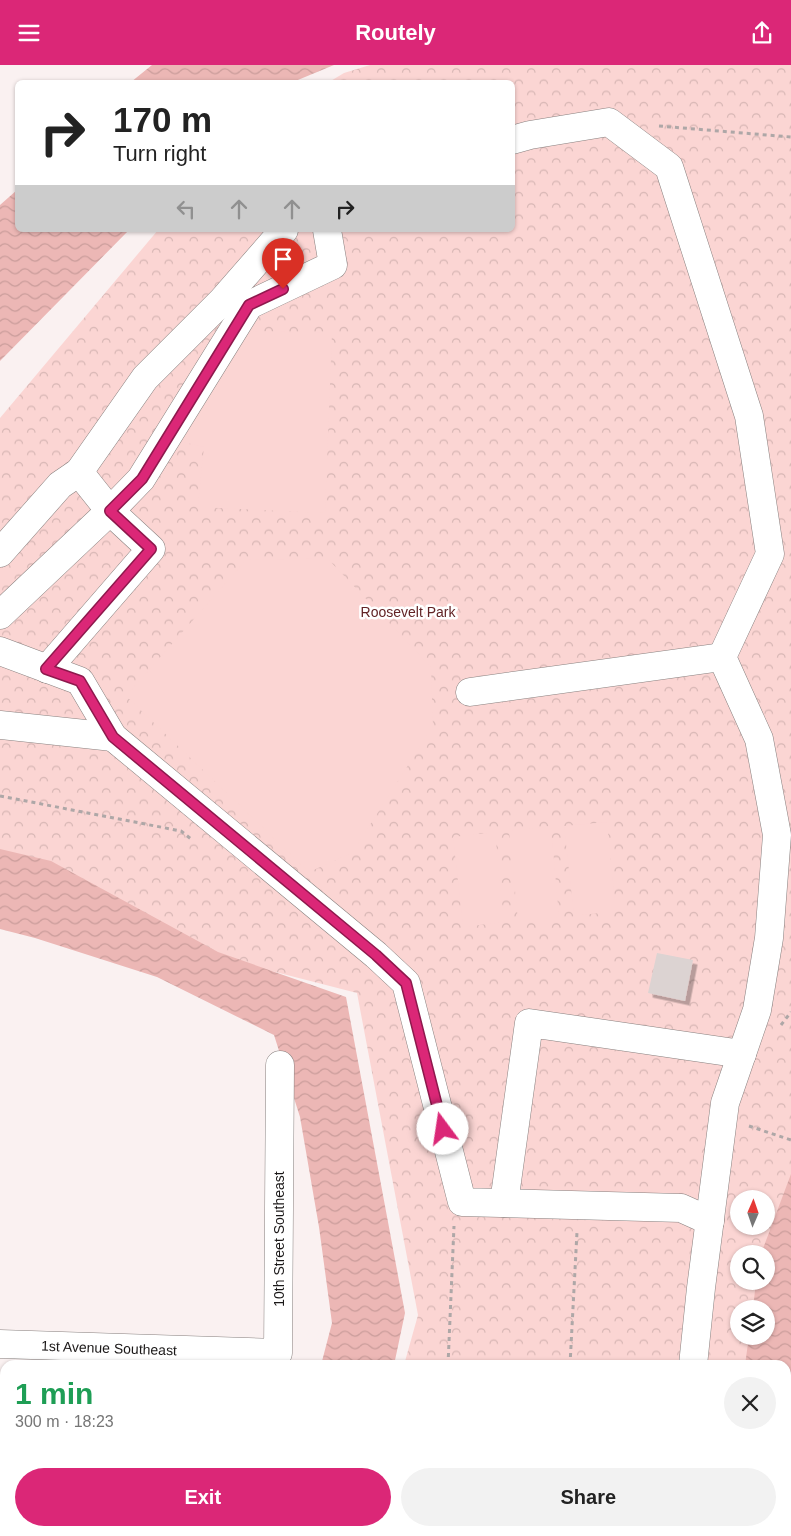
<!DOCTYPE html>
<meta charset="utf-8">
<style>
body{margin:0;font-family:Arial,sans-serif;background:#f2f2f2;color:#222;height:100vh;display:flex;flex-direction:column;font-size:19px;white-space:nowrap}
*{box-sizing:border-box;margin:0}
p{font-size:16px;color:#767676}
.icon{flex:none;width:28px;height:28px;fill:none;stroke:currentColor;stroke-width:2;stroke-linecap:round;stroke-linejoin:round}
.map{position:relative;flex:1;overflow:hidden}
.panel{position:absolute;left:0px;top:1295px;width:791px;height:176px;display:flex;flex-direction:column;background:#fff;border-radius:15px 15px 0 0;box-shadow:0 1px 4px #0004}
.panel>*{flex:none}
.hud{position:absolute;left:15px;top:15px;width:500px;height:152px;border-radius:8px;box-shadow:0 1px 4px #0004;background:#fff;color:#222;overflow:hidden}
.needle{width:32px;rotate:2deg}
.tools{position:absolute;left:730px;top:1125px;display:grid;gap:10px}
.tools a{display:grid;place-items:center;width:45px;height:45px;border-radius:50%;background:#fff;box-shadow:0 1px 4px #0004;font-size:25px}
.pin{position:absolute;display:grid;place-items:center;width:42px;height:42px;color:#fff;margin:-51px -21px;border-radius:50% 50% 50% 0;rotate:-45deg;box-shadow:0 0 5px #0007}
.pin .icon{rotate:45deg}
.me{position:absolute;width:55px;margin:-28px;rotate:346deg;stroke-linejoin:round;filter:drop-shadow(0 0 4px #0008)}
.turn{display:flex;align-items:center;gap:18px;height:105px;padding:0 15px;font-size:22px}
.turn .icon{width:65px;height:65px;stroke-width:2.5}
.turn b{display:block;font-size:35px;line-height:42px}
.lanes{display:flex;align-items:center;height:48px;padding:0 15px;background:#0003;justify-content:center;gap:25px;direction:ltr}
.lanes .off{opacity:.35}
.round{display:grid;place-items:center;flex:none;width:52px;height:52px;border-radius:26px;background:#f2f2f2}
.overview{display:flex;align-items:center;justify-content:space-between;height:85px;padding:0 15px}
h1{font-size:30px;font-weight:600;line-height:38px;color:#1e9e55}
.button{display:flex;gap:10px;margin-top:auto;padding:10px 15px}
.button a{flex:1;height:58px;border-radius:30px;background:#db2777;color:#fff;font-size:20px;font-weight:600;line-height:58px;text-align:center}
.button a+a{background:#f2f2f2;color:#222}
header{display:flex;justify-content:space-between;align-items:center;height:65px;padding:0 15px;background:#db2777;color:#fff;font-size:22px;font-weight:600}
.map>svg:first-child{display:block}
</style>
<header><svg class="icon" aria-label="menu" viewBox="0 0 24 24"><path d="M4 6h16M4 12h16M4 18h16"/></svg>Routely<svg class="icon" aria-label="share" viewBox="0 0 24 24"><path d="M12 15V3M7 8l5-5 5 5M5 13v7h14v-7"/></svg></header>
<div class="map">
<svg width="791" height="1471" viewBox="0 0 791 1471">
<defs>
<pattern id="forest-crowns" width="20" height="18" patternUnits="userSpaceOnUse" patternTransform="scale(1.25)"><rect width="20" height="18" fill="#fbd5d3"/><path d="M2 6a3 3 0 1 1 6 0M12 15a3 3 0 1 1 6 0" fill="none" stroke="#d7b6b4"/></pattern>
<pattern id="water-waves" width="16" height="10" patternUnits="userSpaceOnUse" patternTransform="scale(1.25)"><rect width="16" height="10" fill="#ecb7b5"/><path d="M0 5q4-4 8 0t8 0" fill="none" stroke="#ca9d9b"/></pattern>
<filter id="shadow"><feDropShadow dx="4.5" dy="4.5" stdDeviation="0" flood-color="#0004"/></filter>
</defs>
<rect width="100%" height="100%" fill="#faf1f1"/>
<path fill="url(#forest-crowns)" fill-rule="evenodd" d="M370,0H791V1471H356L358,1466H786V1300H404L418,1250L357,928L0,836V353L158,165H512V18L329,17L344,8ZM739,1134H766V1161H739ZM739,1189H766V1216H739ZM739,1244H766V1271H739Z"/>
<g fill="#fbd5d3">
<polygon points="240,266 332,268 325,448 198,442 204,382 161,372"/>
<polygon points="327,493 431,602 433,661 352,788 309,807 126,631 246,495"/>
<polygon points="607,757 616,846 574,851 564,761"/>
<polygon points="551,761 559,852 518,856 509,766"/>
<polygon points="495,767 504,857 463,862 453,772"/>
</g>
<g fill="url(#water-waves)">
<polygon points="152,0 334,0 293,17 131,17"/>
<polygon points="17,125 18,165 129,165 0,296 0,140"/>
<polygon points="0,784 51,796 218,887 346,932 405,1248 394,1300 321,1300 332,1258 319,1162 300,1052 274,970 157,912 35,873 0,864"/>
<polygon points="791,1109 791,1471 724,1471 724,1466 786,1466 786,1300 745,1300 749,1271 766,1271 766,1244 753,1244 756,1216 766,1216 766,1189 761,1189"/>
<polygon points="281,1466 357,1466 356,1471 279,1471"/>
</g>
<polygon fill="#dcd3d2" filter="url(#shadow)" points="657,888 693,895 685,936 648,928"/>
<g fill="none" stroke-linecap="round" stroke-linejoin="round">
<defs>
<g id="minor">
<polyline points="512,75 530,70 609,57 669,102 749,351 770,489 722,592 759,674 777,770 769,873 757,945 725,1038 701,1223 693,1300"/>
<polyline points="79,407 110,446 141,414 249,240 333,200 327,165"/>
<polyline points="0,488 60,420 79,407 145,313 222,236 284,165"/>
<polyline points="0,550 110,446 151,484 47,604"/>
<polyline points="0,586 80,616 113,672 376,890 406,918 462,1137 681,1143 710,1156"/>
<polyline points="470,627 722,592"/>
<polyline points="0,660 113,672"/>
<polyline points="504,1138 529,958 742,989"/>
<polyline points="0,1279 278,1288 280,1000"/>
<polyline points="686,1466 686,1471"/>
<polyline points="78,1471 78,1466"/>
<polyline points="214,1471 214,1466"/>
</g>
</defs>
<use href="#minor" stroke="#88807f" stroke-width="29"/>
<g stroke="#aea7a7" stroke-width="3" stroke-dasharray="4 4" stroke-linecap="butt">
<polyline points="659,61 791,72"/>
<polyline points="0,731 181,766 191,774"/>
<polyline points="781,960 791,947"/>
<polyline points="749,1061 791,1075"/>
<polyline points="448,1300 454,1161"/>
<polyline points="570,1300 577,1167"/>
<polyline points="432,1471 432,1466"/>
<polyline points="560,1471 560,1466"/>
</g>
<use href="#minor" stroke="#fff" stroke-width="28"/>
</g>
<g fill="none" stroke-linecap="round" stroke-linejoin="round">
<defs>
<polyline id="route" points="283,224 249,240 142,414 110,446 151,484 46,604 80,616 113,672 376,890 406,918 443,1064"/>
</defs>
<use href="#route" stroke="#8e194d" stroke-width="12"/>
<use href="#route" stroke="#db2777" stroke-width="9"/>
</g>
<g text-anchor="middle" stroke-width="5" stroke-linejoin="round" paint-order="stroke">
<g font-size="14" fill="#622325" stroke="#fff">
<text x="408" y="552">Roosevelt Park</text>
</g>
<g font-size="14" fill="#1b1818" stroke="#fff">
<text transform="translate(279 1174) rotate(-90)" y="5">10th Street Southeast</text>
<text transform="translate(109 1283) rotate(2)" y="5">1st Avenue Southeast</text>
</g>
</g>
</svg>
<div class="tools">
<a><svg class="needle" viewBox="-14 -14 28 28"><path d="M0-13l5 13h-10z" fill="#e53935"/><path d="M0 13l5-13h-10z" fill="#767676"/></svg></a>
<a><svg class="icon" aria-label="search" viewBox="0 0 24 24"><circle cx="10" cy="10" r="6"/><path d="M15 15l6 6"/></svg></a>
<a><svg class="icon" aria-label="layers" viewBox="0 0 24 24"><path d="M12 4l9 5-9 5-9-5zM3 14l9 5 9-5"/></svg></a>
</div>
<div class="pin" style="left:283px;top:224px;background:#d93025"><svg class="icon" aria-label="arrive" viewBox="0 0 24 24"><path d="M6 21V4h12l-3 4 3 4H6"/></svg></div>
<svg class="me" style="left:443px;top:1064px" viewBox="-20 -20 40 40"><circle r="19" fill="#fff"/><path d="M0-13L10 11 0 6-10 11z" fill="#db2777"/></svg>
<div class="hud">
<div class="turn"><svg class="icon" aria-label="right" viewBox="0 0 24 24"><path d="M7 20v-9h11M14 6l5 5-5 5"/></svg><div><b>170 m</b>Turn right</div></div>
<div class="lanes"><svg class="icon off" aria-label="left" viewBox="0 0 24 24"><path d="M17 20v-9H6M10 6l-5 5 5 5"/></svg><svg class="icon off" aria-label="ahead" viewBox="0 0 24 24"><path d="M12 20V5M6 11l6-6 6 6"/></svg><svg class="icon off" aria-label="ahead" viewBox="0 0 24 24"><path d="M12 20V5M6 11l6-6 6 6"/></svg><svg class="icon" aria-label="right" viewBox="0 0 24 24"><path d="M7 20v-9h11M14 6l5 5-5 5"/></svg></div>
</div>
<section class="panel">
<div class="overview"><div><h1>1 min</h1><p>300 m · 18:23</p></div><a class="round"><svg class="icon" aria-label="close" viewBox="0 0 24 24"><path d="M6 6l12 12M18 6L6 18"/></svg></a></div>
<div class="button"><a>Exit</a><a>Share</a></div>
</section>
</div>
